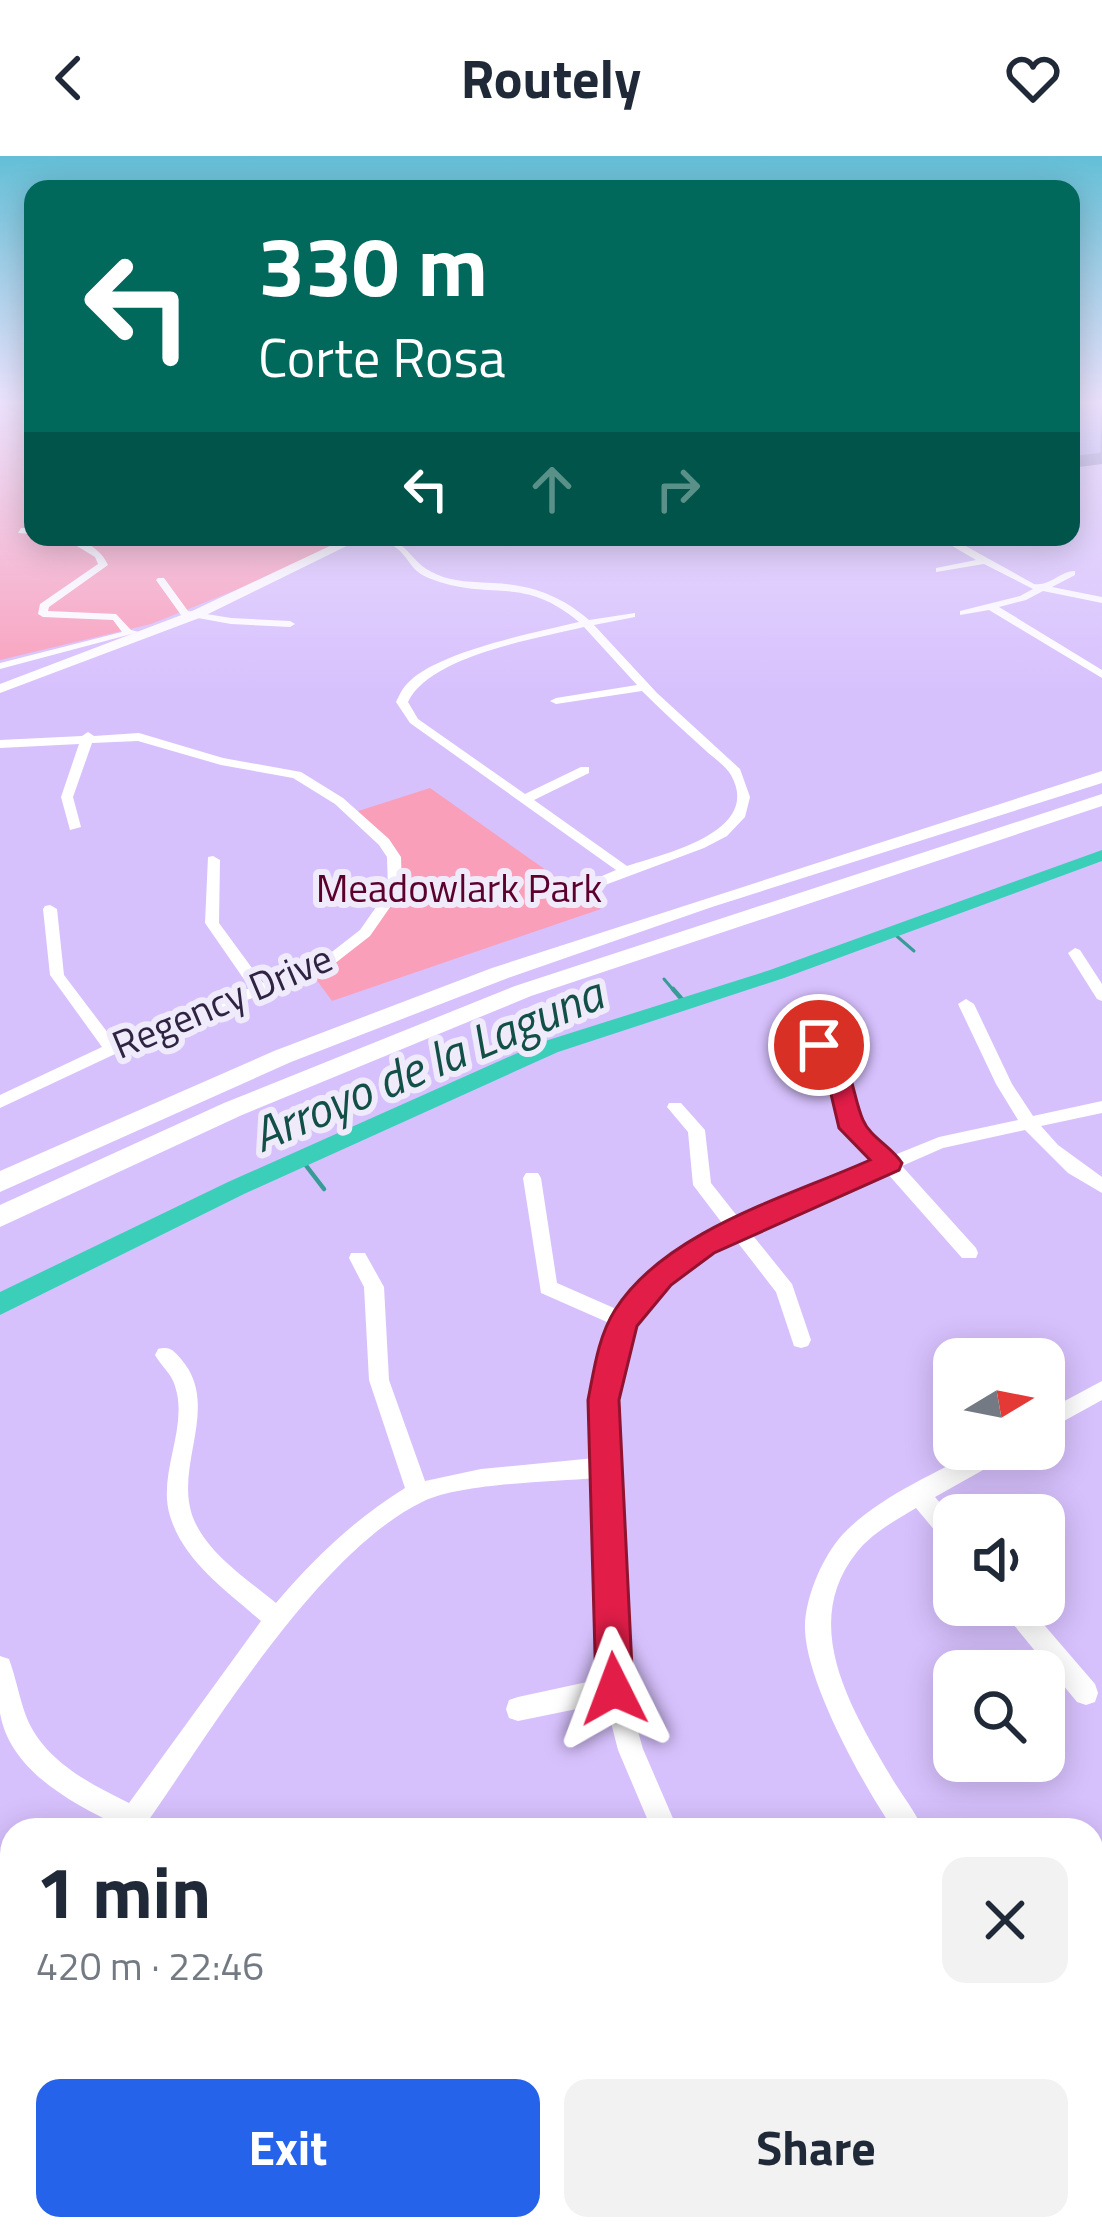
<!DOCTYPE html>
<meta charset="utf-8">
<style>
body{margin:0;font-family:"Titillium Web",sans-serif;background:#f2f2f3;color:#1f2937;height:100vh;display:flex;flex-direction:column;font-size:45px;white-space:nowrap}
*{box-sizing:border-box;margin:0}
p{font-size:39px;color:#747a83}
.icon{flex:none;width:66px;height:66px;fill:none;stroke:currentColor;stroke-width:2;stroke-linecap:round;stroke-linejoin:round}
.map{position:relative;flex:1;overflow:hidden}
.side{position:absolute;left:0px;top:1662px;width:1104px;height:423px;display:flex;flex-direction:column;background:#fff;border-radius:36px 36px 0 0;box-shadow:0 6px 30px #0003}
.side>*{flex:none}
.top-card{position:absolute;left:24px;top:24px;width:1056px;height:366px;border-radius:24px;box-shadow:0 6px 30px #0003;background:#00695c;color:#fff;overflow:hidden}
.needle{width:78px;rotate:80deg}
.fabs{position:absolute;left:933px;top:1182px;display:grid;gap:24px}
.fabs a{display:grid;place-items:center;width:132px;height:132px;border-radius:24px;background:#fff;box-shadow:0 6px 30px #0003;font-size:60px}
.pin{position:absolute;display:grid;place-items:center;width:102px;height:102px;color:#fff;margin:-51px;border:6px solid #fff;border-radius:50%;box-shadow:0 3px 12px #0007}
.me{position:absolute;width:132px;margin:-66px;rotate:357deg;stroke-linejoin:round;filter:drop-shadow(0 0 9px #0008)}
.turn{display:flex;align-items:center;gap:42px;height:252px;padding:0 36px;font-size:54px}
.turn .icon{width:156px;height:156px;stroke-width:2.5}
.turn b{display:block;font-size:84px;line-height:102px}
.lanes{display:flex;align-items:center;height:114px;padding:0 36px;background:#0003;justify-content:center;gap:60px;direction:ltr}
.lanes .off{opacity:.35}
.round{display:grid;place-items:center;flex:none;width:126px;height:126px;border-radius:24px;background:#f2f2f3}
.head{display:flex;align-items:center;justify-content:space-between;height:204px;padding:0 36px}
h1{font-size:72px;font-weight:700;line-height:90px}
.cta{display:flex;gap:24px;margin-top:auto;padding:24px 36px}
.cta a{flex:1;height:138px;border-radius:24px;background:#2563eb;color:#fff;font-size:48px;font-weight:700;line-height:138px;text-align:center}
.cta a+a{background:#f2f2f3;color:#1f2937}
header{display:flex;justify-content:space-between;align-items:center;height:156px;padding:0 36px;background:#fff;font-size:54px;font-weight:700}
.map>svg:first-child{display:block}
</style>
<header><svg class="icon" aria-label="back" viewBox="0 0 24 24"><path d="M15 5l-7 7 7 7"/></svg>Routely<svg class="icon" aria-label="heart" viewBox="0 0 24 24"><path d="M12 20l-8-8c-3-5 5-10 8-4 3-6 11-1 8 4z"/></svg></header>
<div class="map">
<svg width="1102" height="2084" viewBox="0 0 1102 2084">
<rect width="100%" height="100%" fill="#d7c1fd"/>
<g fill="#fa9fba">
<polygon points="0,244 33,244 33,381 346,381 283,415 151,468 0,504"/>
<polygon points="430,632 601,753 332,845 310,815 329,806 388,749 390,700 352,657"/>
</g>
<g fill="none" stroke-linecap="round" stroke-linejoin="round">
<g stroke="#379c96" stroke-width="3">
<polyline points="892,776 914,795"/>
<polyline points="664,823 675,836"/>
</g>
<g stroke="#379c96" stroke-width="4.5">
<polyline points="673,833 686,848"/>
<polyline points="301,1003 324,1033"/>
</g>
<polygon fill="#3bcfba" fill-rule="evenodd" points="1102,694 1102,705 784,822 558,896 244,1038 0,1159 0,1136 228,1026 542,886 770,814"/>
<g fill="#fff" fill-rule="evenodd">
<polygon points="21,372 33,372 33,378 18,377"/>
<path d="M62,381C80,381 101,392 108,409L49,451L48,455L116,458L131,474L139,476L0,513V507L122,476L113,464L43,461L38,458L40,448L98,408L95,401Z"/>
<path d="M373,381C410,381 407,406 436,418C453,426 474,426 493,427C531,429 560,439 589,464L635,457V461L594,469L657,537L740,613L750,641L745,661L727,680L704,692L605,729H595V723L616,714L410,567L396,546C398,542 402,533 406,529C433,496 537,476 579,466C523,419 492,445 434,424C411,416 413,408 399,394C393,388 381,385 373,381ZM584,471L637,529L556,542L550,545L556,548L642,535C662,555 683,574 704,593C712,601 725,609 731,619C763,676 664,698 627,710L534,644L589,617V611H581L525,638L418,563L408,546C429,500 538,482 584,471Z"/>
<polygon points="877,381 888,381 883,384"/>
<path d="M937,381L954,384L990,381L962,388L1034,428C1049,431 1060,415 1075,415V419L1052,431L1102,441V447L1043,435L1026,444L999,451L1102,514V522L989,454L960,459V455L1020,440L1033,433L984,408L936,416V412L976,404Z"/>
<polygon points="158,422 164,422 188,455 231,462 290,465 295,468 290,471 231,468 181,459 156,424"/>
<polygon points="88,576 94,580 139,577 223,602 301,616 343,642 389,683 401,701 402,734 370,780 329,812 147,883 0,952 0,939 102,891 50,819 43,753 45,750 50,749 57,753 64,819 114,885 250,832 205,767 208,701 213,700 220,704 219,767 263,827 319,806 360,774 388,734 387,701 379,689 335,648 293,622 221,609 138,585 92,587 73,641 81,671 70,674 61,641 79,588 0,592 0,584 82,580"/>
<polygon points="1075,792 1080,794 1102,828 1102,845 1097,843 1068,797"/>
<path d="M966,843L974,848L1012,928L1033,960L1102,945V957L1041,970L1058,989L1102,1021V1037L1068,1017L1025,974L943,992L902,1010L976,1092L978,1097L976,1102H962L887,1017L750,1076L792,1128L811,1184L808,1190L801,1192L794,1190L776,1136L735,1083L690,1109L652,1145L630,1184L614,1244L626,1533L643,1593L678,1674H652L618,1594L606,1547L518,1565L509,1562L506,1553L509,1544L518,1541L601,1523L596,1322C550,1326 463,1327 424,1345C319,1395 213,1572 146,1668L145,1674H119V1670C72,1647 10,1615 0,1557C0,1539 0,1518 0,1500L9,1503C16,1522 19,1541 26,1560C43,1604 90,1628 129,1647L261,1465C227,1435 184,1406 170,1360C157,1317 189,1272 175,1230C172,1218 161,1210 155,1199L158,1193C170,1190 173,1194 181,1203C221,1249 175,1307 192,1359C205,1396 247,1423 276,1447C314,1402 355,1363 405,1332L369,1224L364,1131L349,1102L351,1097H365L384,1131L389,1224L425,1325L481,1313L595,1302C594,1252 594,1218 616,1170L541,1137L523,1022L526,1017H538L541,1022L557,1127L623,1156C649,1116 683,1093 725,1071L693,1029L688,976L667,951L669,947H681L705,974L711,1027L741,1065L877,1006L843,972L830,917L811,889L813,885H825L846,916L860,969L892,1000L939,981L1018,964L996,928L958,848Z"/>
<polygon points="1102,1225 1102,1244 1044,1276 1044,1256"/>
<path d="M980,1293H1011L1008,1300L935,1341L954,1363V1391L946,1388L916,1352C896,1364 872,1377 857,1396C799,1468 851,1552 890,1619C900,1637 915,1654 923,1674H894C863,1629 807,1528 805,1474C804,1442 824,1396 847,1374C883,1339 936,1317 980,1293Z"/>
<polygon points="1000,1449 1027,1449 1095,1528 1098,1537 1095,1546 1086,1549 1077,1546 1004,1457"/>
<polygon points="1092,1889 1102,1893 1102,1932 1092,1928"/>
<polygon points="1102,1957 1102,1994 1092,1998 1092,1961"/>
<polygon points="256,2073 288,2073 292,2084 260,2084"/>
<polygon points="871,2073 906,2073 910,2084 876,2084"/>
<polygon points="985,2073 1024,2073 1019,2084 981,2084"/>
</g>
<polygon fill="#fff" fill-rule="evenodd" points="349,381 365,381 202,461 0,537 0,528 192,455"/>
<g fill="#fff" fill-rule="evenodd">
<polygon points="1102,615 1102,627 712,751 508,822 291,906 0,1036 0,1015 274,895 492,812"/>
<polygon points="1102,638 1102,650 531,840 242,959 0,1071 0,1049 224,947 515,830"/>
</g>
</g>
<polygon fill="#6f73b0" points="1102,298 1102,308 1071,312 1071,302"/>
<polygon fill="#9fa4fb" stroke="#6f73b0" stroke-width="3" points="1071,244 1091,244 1102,248 1102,298 1071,302"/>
<linearGradient id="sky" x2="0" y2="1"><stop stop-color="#63bfd6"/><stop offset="0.46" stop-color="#ede3fe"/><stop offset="1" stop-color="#ede3fe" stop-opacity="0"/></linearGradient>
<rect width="1102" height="536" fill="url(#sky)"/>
<path fill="#e11d48" stroke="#92132f" stroke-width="3" d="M819,881C852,892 851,937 863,964C870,981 892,991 902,1007L899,1014L714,1097L671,1129L637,1170L619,1244L633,1533L628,1547L614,1552L601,1547L596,1533L588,1244C594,1214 598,1181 615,1154C665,1075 787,1041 870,1004L839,972L826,917L807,889Z"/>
<g text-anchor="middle" stroke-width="12" stroke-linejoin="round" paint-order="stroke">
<g font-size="39" fill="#5c002c" stroke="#f0ebfb">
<text x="459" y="746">Meadowlark Park</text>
</g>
<g font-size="39" fill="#2f2441" stroke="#f0ebfb">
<text transform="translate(222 845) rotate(-23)" y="14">Regency Drive</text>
</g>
<g font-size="48" font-style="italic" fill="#124f46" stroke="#f0ebfb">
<text transform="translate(427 908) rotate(-23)" y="17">Arroyo de la Laguna</text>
</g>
</g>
</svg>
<div class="fabs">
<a><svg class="needle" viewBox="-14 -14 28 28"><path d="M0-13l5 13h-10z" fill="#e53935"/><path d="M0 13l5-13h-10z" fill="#747a83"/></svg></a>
<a><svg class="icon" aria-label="sound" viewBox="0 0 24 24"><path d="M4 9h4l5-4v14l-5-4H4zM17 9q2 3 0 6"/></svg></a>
<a><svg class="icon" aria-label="search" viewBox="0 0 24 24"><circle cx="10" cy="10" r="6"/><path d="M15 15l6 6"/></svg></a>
</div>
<div class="pin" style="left:819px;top:889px;background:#d93025"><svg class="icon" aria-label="arrive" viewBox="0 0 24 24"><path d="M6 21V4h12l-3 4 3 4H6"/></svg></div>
<svg class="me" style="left:614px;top:1533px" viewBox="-20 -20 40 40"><path d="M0-17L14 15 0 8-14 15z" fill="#e11d48" stroke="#fff" stroke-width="4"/></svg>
<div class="top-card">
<div class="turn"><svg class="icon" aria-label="left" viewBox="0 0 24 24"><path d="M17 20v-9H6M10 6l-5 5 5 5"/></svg><div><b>330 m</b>Corte Rosa</div></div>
<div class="lanes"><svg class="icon" aria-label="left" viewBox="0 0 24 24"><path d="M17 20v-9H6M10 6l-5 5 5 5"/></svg><svg class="icon off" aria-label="ahead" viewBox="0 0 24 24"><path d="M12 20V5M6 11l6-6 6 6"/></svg><svg class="icon off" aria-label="right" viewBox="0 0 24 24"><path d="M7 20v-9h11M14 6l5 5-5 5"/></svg></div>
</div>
<section class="side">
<div class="head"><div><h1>1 min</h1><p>420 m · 22:46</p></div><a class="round"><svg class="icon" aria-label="close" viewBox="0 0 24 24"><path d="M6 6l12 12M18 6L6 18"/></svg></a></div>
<div class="cta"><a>Exit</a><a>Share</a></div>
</section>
</div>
